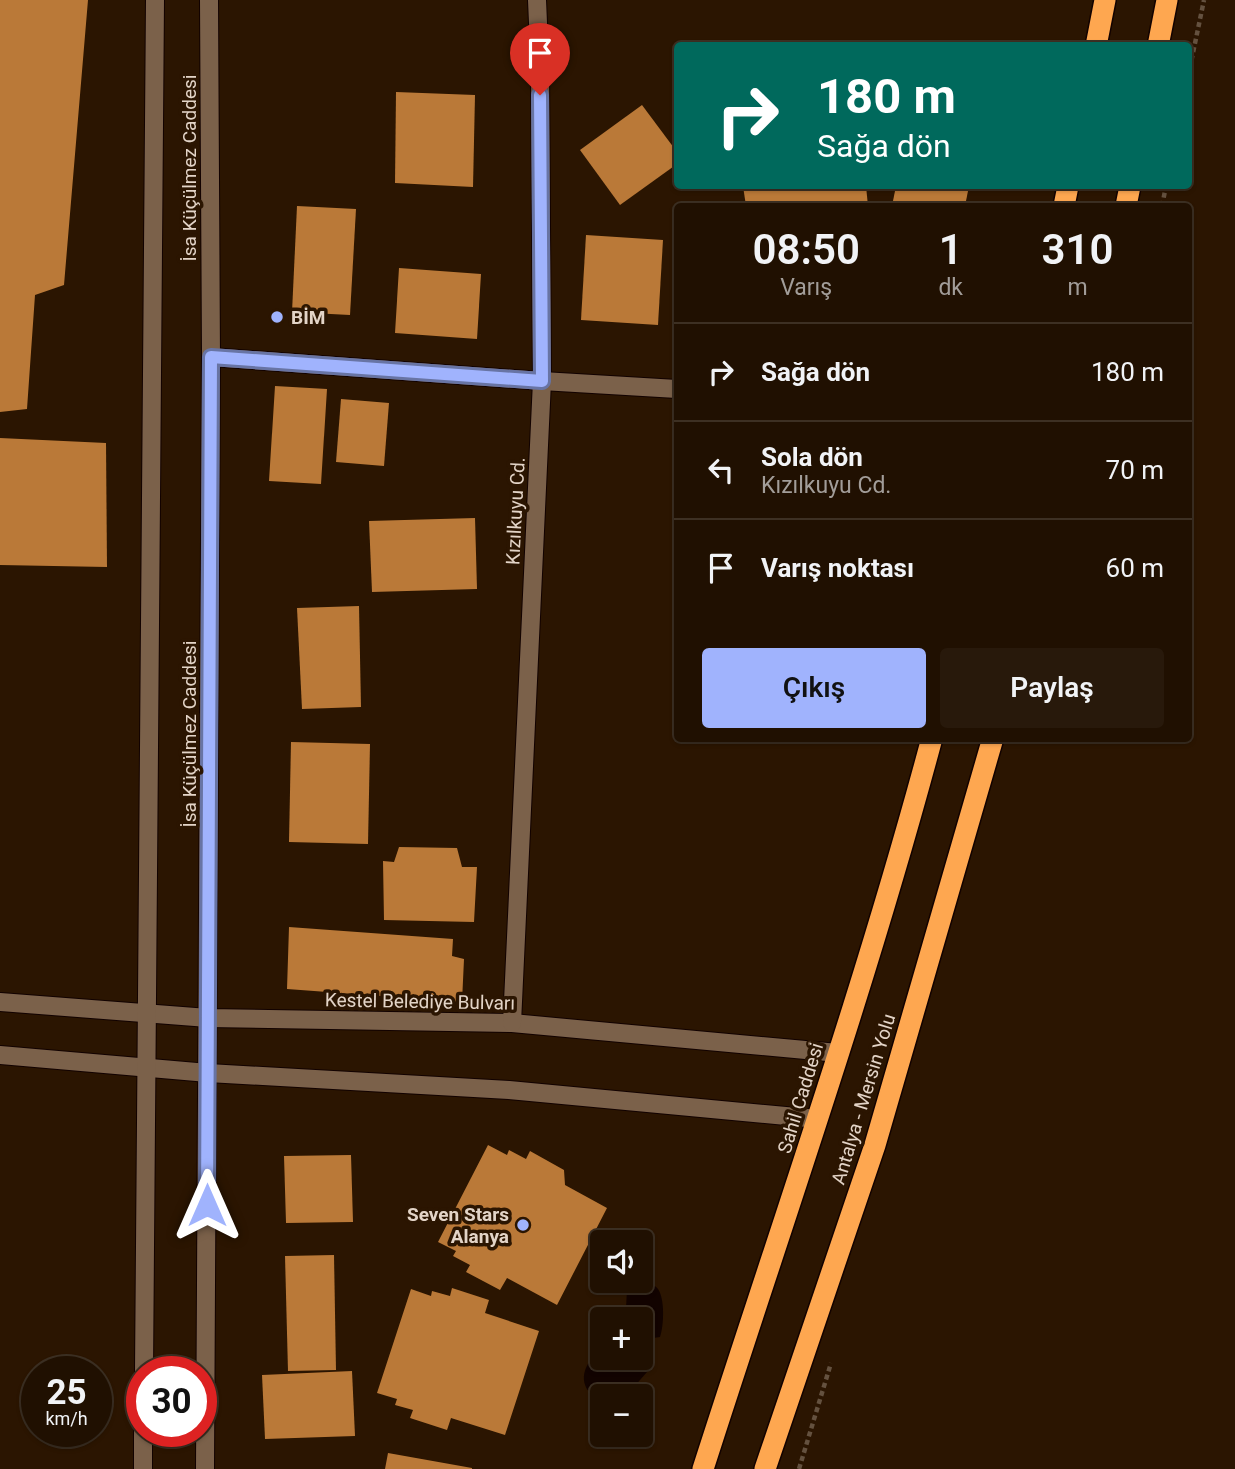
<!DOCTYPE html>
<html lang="tr">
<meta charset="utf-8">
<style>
body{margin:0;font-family:Roboto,sans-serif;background:#28190b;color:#f1f3f6;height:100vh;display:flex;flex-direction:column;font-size:26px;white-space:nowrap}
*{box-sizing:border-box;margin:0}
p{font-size:23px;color:#a29d99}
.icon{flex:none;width:38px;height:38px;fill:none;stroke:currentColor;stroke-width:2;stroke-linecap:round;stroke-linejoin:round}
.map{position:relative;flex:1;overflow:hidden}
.details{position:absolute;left:674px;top:203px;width:518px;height:539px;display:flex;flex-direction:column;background:#201001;border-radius:7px;box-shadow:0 2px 5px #0004,0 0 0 2px #3d3023}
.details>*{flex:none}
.banner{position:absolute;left:674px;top:42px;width:518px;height:147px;border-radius:7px;box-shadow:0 2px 5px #0004,0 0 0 2px #3d3023;background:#00695c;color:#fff;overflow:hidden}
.buttons{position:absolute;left:590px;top:1230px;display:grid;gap:14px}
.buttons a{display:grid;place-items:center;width:63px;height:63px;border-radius:7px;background:#201001;box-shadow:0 2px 5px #0004,0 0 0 2px #3d3023;font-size:35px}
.speed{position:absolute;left:21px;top:1356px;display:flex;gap:14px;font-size:35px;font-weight:700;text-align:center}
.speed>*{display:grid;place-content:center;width:91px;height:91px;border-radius:50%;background:#201001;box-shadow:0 2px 5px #0004,0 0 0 2px #3d3023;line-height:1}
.speed small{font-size:18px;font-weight:400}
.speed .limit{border:10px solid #d22;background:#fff;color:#111}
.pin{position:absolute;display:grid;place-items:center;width:60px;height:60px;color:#fff;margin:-72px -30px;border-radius:50% 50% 50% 0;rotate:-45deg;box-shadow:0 0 7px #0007}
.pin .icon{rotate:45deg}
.me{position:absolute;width:77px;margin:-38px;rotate:0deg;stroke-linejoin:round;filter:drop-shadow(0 0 5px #0008)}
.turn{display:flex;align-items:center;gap:24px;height:147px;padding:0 28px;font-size:32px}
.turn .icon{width:91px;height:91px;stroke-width:2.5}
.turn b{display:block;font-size:49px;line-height:60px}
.eta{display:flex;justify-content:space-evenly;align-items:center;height:119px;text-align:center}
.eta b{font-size:42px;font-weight:600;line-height:49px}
.button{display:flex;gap:14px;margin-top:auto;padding:14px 28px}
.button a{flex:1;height:80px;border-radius:7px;background:#a0b3fd;color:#111;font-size:28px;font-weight:600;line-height:80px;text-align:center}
.button a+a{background:#28190b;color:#f1f3f6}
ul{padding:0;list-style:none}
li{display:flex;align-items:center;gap:21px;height:98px;padding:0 28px;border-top:2px solid #3d3023}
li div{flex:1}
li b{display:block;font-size:26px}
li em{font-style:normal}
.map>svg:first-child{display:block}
</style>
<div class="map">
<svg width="1235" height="1469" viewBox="0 0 1235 1469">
<rect width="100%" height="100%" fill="#2b1501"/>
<path fill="#120300" d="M648,1284C653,1285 655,1285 658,1289C665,1299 664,1326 660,1337L653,1338L648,1345L649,1351L654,1355L647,1372L626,1396H602V1401C579,1391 579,1370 596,1354L591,1348L602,1341V1358H640V1320L623,1319L626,1309L627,1289L637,1290L642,1285Z"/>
<g fill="#ba7938">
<polygon points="0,0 88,0 64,285 35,295 27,409 0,412"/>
<polygon points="396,92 475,95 473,187 395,183"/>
<polygon points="642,105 677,152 677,164 620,205 580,150"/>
<polygon points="743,186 866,186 868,206 746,206"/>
<polygon points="896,186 969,186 965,206 892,206"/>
<polygon points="297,206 356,209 350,315 292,312"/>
<polygon points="586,235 663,240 658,325 581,320"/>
<polygon points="399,268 481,274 477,339 395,333"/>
<polygon points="275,386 327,389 321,484 269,481"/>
<polygon points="341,399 389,403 384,466 336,462"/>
<polygon points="0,438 106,443 107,567 0,565"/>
<polygon points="475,518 477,589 372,592 369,521"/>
<polygon points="359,606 361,707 302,709 297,608"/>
<polygon points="291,742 370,744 368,844 289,842"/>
<polygon points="399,847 457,848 462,867 477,867 474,922 384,920 383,861 394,862"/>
<polygon points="289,927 453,939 452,956 464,959 462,1002 287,989"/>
<polygon points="488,1145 507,1155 509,1150 526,1159 530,1151 564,1170 565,1185 607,1208 557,1305 507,1278 500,1290 466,1272 470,1265 453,1256 456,1251 438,1242"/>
<polygon points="351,1155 353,1222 286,1223 284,1156"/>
<polygon points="334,1255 336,1370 288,1371 285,1256"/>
<polygon points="452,1288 489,1300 485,1313 539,1331 505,1435 451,1418 447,1430 410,1418 413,1410 395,1405 397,1399 377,1393 411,1289 431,1296 432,1291 450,1296"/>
<polygon points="352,1371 355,1436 265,1439 262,1375"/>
<polygon points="388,1453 472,1468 472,1469 385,1469"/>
</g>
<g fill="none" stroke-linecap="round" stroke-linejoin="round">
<defs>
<g id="minor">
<polyline points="211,357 542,381 677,389"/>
<polyline points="0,1002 208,1018 512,1023 838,1053"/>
<polyline points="512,1023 542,381 540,69 537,0"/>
<polyline points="0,1055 208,1073 509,1090 818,1119"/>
<polyline points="144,1372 155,0"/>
<polyline points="143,1469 143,1432"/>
<polyline points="205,1469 211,357 209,0"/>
</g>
<g id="highway">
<polyline points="1096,46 1105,0"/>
<polyline points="1158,46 1167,0"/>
<polyline points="1064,206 1068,186"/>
<polyline points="1126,206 1130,186"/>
<path d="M703,1469C781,1226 866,985 932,738"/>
<polyline points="765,1469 875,1145 993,738"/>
</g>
</defs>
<use href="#minor" stroke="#120200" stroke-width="20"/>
<use href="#highway" stroke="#120200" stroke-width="24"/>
<g stroke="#64513f" stroke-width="4.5" stroke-dasharray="5 3.5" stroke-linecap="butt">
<polyline points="1188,77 1204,0"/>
<polyline points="1162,206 1166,186"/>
<polyline points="799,1469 831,1363"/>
</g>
<use href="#minor" stroke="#7b614a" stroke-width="18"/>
<use href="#highway" stroke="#fea750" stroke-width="21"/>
</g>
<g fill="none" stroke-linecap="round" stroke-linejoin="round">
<defs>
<polyline id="route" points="207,1205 211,357 542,381 540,95"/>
</defs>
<use href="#route" stroke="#6874a4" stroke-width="18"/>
<use href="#route" stroke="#a0b3fd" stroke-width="12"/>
</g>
<g fill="#a0b3fd" stroke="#2b1501" stroke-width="2.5">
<circle cx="277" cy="317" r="7"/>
<circle cx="523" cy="1225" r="7"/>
</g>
<g text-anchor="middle" stroke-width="7" stroke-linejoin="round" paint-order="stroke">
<g font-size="19" fill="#e3d4c7" stroke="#2b1501">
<text transform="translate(189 168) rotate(-90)" y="7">İsa Küçülmez Caddesi</text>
<text transform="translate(515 511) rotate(-87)" y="7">Kızılkuyu Cd.</text>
<text transform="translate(189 734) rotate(-90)" y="7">İsa Küçülmez Caddesi</text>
<text transform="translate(420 1001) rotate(1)" y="7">Kestel Belediye Bulvarı</text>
<text transform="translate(800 1098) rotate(-73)" y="7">Sahil Caddesi</text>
<text transform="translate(863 1099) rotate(-73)" y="7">Antalya - Mersin Yolu</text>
</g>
<g font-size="19" font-weight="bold" fill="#e3d4c7" stroke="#2b1501" text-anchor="start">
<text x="291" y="324">BİM</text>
<text x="509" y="1221" text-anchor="end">Seven Stars<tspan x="509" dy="22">Alanya</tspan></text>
</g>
</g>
</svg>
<div class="buttons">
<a><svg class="icon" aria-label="sound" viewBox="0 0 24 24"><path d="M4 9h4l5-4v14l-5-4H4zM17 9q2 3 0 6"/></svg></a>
<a>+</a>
<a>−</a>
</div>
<div class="speed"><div>25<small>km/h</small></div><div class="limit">30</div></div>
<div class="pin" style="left:540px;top:95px;background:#d93025"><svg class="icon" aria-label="arrive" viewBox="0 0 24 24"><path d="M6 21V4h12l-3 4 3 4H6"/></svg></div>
<svg class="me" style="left:207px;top:1205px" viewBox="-20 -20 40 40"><path d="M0-17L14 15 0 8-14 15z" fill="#a0b3fd" stroke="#fff" stroke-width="4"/></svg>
<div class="banner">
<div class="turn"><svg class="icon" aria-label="right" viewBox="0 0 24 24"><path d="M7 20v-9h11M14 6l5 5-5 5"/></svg><div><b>180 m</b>Sağa dön</div></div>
</div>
<section class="details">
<div class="eta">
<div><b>08:50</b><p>Varış</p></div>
<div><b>1</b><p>dk</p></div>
<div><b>310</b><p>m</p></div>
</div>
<ul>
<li><svg class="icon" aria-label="right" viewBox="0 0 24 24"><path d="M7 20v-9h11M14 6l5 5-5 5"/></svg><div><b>Sağa dön</b></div><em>180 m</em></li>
<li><svg class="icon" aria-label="left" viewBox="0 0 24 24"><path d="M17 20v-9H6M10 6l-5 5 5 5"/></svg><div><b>Sola dön</b><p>Kızılkuyu Cd.</p></div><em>70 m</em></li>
<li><svg class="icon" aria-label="arrive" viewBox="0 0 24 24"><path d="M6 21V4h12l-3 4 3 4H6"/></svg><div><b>Varış noktası</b></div><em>60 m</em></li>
</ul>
<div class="button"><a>Çıkış</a><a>Paylaş</a></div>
</section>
</div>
